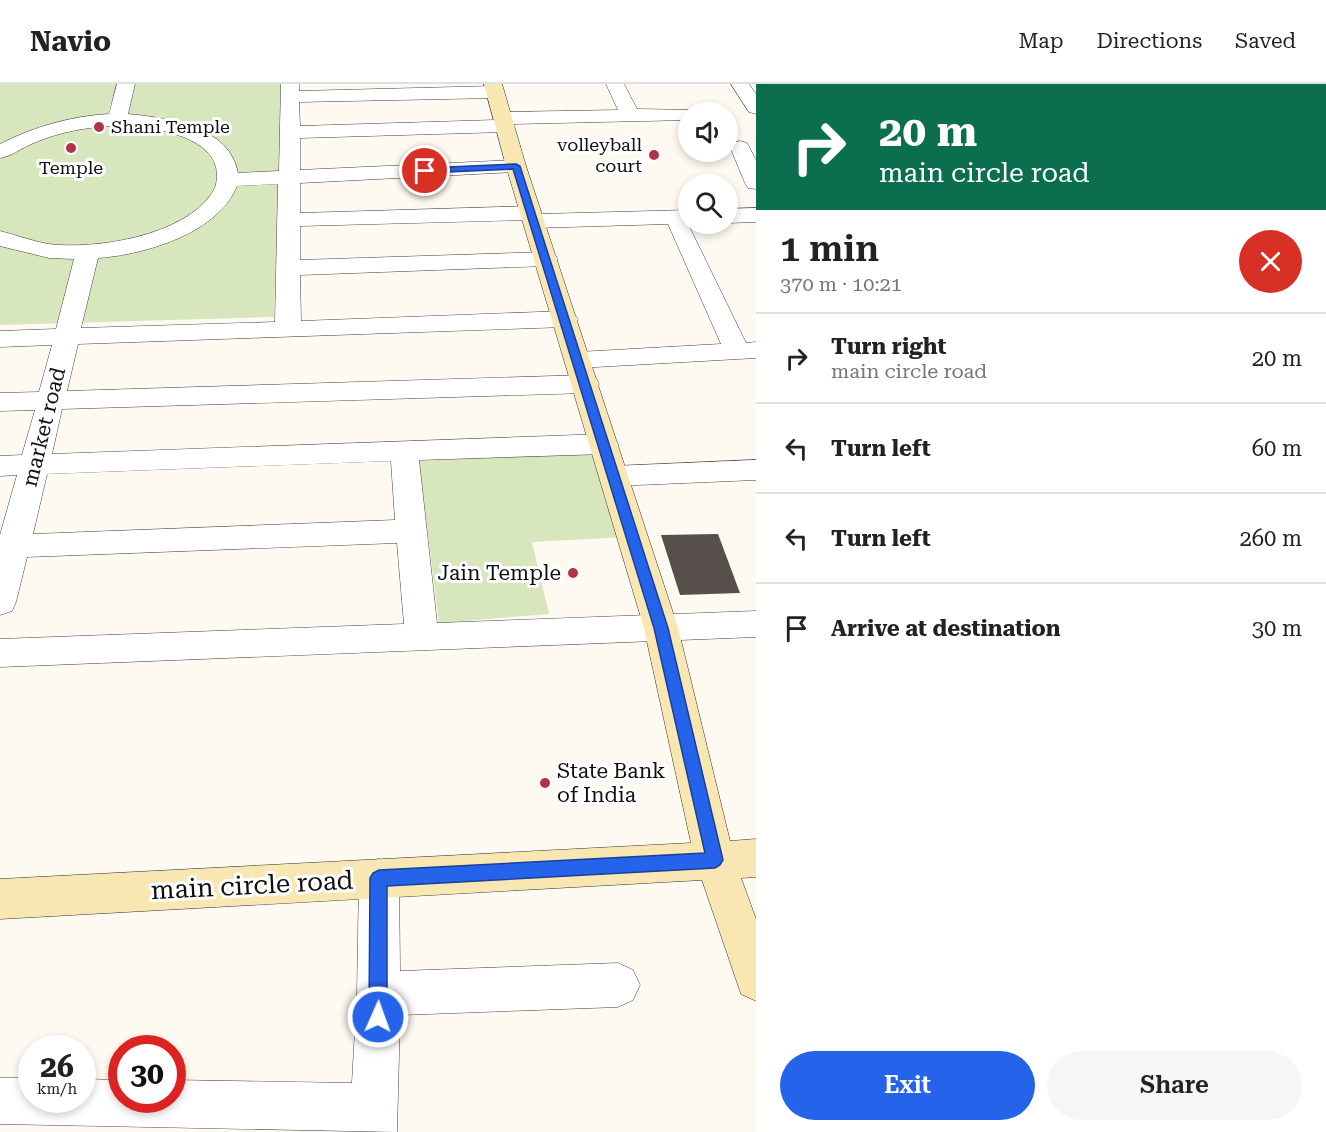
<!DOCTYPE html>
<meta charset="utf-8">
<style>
body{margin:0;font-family:"Roboto Serif",serif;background:#f6f6f6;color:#222;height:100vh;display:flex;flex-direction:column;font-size:22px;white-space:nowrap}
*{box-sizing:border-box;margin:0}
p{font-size:20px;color:#767676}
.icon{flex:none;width:33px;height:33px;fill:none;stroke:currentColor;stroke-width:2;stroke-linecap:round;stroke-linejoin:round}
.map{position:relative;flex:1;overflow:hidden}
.panel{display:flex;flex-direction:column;background:#fff;width:570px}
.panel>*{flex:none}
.top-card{background:#0b6e4f;color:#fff;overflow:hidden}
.buttons{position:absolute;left:678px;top:18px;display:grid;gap:12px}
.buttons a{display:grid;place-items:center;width:60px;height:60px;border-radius:50%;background:#fff;box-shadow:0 3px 9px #0003;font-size:30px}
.speed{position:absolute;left:18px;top:951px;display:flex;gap:12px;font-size:30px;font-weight:700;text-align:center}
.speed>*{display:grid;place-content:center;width:78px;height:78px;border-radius:50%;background:#fff;box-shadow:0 3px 9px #0003;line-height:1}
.speed small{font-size:15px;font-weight:400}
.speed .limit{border:9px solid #d22;background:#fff;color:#111}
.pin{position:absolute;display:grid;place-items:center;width:51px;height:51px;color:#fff;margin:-26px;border:3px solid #fff;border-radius:50%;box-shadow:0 2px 6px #0007}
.me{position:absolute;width:66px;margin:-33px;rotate:2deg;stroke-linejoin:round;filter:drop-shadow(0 0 4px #0008)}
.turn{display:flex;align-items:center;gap:21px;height:126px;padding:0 24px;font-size:27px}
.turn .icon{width:78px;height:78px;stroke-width:2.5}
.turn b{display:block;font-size:42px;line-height:51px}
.round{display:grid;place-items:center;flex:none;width:63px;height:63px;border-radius:32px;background:#f6f6f6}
.headline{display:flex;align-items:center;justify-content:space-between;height:102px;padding:0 24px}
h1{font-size:36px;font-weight:600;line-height:45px}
.cta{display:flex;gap:12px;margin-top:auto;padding:12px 24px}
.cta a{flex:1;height:69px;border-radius:36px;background:#2563eb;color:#fff;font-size:24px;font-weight:600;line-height:69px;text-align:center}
.cta a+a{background:#f6f6f6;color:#222}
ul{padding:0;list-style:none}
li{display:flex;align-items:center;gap:18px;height:90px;padding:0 24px;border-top:2px solid #e0e0e0}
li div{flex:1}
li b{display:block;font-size:22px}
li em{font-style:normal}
header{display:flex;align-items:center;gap:36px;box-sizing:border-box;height:84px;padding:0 30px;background:#fff;border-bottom:2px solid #e0e0e0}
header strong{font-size:28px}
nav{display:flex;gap:33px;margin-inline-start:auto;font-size:21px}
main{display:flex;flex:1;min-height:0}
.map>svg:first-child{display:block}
</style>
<header>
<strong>Navio</strong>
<nav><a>Map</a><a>Directions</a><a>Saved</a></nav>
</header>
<main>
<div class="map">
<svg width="756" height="1048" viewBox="0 0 756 1048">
<rect width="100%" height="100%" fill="#fefaf1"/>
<g fill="#d7e6bd">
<polygon points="0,0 282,0 274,233 0,241"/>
<polygon points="598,367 625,453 532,458 549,530 439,539 419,377"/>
</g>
<polygon fill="#564f4c" points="718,450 740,509 680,511 661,451"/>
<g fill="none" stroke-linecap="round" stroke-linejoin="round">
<defs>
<g id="street">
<path d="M117,0H135L128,30C167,34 230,42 238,89L279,87L281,0H299V7L495,2L502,4L504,8L502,12L495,14L299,18L300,42L495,36L493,34L496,30L503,28L618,26L606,0H624L637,25L695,26L697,28H688V36L513,40L515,42L512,46L505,48L300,54V86L516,76L523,78L526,82L523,86L516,88L300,99V129L531,122L539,124L541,130L688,126V140L746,259L756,258V274L578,284L569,282L565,276L569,270L578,268L721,260L668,140L534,144L526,142L524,136L300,142V176L546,168L554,170L558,175L554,180L546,182L300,191L301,237L565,227L574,230L578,235L574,240L565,243L78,260L67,307L586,291L596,294L599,300L596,306L586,309L62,325L52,370L604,350L614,353L618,360L614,367L604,370L419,376L437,539L756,527V553L0,583V555L404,540L397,459L27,473L16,518L12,527L0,531V451L17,391L0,392V372L22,371L35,326L0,327V309L39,308L52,261L0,263V247L56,245L74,175L49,174L0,162V147C16,151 32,157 48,160C95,166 184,152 212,109C217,102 218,92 216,83C206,45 131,40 99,43C75,45 51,51 29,61C19,66 11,72 0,74V60C33,43 71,32 109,30ZM278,100L275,238L81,244L98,174C144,171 219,149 237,102ZM391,377L395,436L33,450L47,390Z"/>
<polygon points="731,0 749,0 756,10 756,30 749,28"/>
<polygon points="740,57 747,59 756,76 756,105 748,104 745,99 730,63 733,59"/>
<polygon points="756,124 756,138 728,139 728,125"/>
<polygon points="756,376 756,396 614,402 604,399 599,392 604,385 614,382"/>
<polygon points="379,775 393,780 399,794 400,887 618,879 633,886 640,901 633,916 618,923 400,931 397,1048 0,1040 0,994 32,994 32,1016 82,1016 82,995 122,996 122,1016 172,1016 172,996 352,999 357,910 359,794 365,780"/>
</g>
<polygon id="secondary" points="484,0 502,0 526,82 678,544 730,757 756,755 756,793 741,794 756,835 756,917 741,910 702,796 0,835 0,795 691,759 644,544 506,82"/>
</defs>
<use href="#street" stroke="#424242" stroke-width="1"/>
<use href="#secondary" stroke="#313131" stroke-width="1"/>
<use href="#street" fill="#fff" fill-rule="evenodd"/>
<use href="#secondary" fill="#f8e7b2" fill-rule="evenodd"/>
</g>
<polygon fill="#2563eb" stroke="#184099" stroke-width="1.5" points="516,80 520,82 668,544 723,776 720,781 715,784 387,802 387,933 384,939 378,942 371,939 369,933 370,794 373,789 379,786 705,769 654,544 513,85 425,89 421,87 425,84"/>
<g fill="#b23349" stroke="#fff" stroke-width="2">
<circle cx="99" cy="43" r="6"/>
<circle cx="71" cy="64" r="6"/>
<circle cx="654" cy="71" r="6"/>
<circle cx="573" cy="489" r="6"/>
<circle cx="545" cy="699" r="6"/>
</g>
<g text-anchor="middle" stroke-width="6" stroke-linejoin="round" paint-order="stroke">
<g font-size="18" fill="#0f0f0f" stroke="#fff" text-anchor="start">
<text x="111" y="49">Shani Temple</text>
<text x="642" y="67" text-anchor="end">volleyball<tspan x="642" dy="21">court</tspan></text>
<text x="71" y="90" text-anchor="middle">Temple</text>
</g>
<g font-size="21" fill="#0f0f0f" stroke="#fff">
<text transform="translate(44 343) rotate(-76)" y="7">market road</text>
</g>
<g font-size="21" fill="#0f0f0f" stroke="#fff" text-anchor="end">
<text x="561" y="496">Jain Temple</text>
<text x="557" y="694" text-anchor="start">State Bank<tspan x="557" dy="24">of India</tspan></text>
</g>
<g font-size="26" fill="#0f0f0f" stroke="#fff">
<text transform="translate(252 801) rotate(-3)" y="9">main circle road</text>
</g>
</g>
</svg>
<div class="buttons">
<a><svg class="icon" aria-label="sound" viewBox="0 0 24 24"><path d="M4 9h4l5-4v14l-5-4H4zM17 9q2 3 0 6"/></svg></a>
<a><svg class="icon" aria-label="search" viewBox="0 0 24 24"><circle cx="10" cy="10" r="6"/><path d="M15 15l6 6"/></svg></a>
</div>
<div class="speed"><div>26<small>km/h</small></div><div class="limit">30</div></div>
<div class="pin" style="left:425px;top:87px;background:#d93025"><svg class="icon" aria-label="arrive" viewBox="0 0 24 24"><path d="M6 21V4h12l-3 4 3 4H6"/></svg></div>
<svg class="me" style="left:378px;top:933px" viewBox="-20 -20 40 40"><circle r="17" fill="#2563eb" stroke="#fff" stroke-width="3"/><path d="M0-11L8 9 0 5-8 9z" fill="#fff"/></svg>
</div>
<section class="panel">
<div class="top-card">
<div class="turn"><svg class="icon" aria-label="right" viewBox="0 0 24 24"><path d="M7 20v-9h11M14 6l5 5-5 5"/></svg><div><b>20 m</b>main circle road</div></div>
</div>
<div class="headline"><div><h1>1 min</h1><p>370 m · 10:21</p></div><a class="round" style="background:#d93025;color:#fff"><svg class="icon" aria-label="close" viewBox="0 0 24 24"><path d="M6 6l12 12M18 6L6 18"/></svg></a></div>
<ul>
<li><svg class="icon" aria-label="right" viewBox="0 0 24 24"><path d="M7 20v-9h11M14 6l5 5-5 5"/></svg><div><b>Turn right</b><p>main circle road</p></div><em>20 m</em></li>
<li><svg class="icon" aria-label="left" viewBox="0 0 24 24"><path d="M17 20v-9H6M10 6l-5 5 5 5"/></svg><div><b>Turn left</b></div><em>60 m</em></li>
<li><svg class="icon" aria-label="left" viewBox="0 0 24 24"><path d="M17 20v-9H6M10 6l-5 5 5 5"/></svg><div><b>Turn left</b></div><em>260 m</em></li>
<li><svg class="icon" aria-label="arrive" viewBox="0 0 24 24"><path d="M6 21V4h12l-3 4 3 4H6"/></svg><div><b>Arrive at destination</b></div><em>30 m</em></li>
</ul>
<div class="cta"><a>Exit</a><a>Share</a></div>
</section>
</main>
